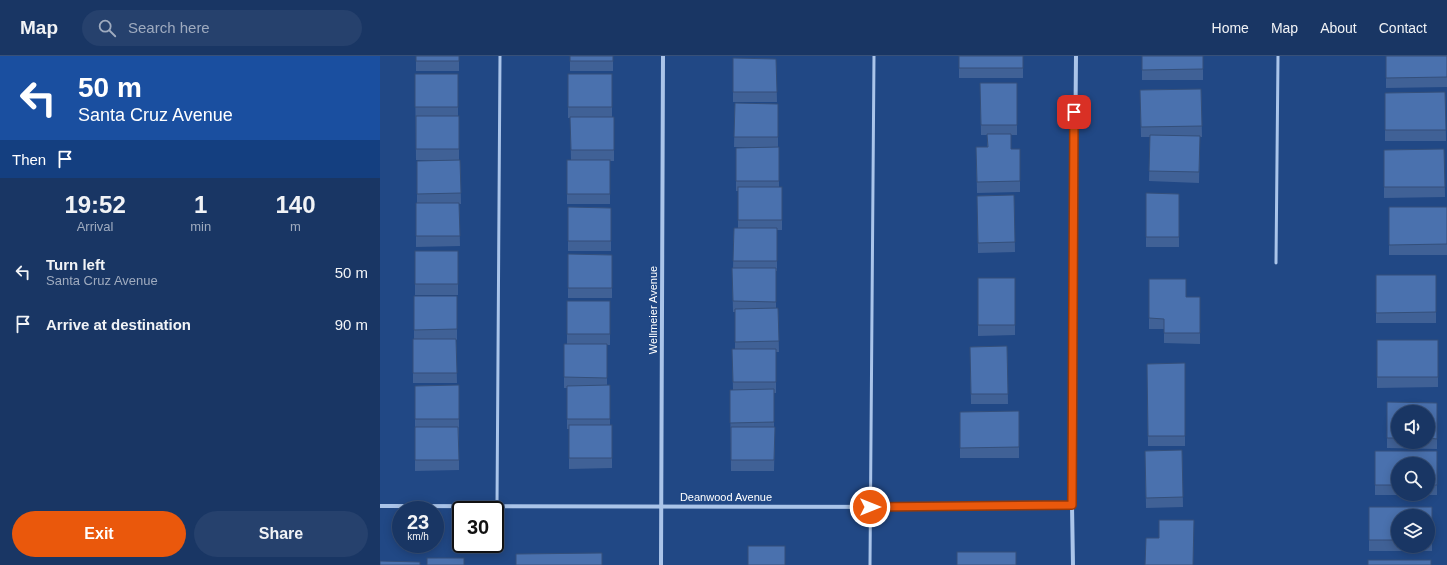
<!DOCTYPE html>
<style>
body{margin:0;font-family:Arial,sans-serif;background:#26416d;color:#f1f3f6;height:100vh;display:flex;flex-direction:column;font-size:15px;white-space:nowrap}
*{box-sizing:border-box;margin:0}
p{font-size:13px;color:#9fabbf}
.icon{flex:none;width:22px;height:22px;fill:none;stroke:currentColor;stroke-width:2;stroke-linecap:round;stroke-linejoin:round}
.map{position:relative;flex:1;overflow:hidden}
.drawer{display:flex;flex-direction:column;background:#193664;width:380px}
.drawer>*{flex:none}
.top-card{background:#1a4fa0;color:#fff;overflow:hidden}
.fabs{position:absolute;left:1011px;top:349px;display:grid;gap:8px}
.fabs a{display:grid;place-items:center;width:44px;height:44px;border-radius:50%;background:#193664;box-shadow:0 2px 10px #0003,0 0 0 1px #375078;font-size:20px}
.speed{position:absolute;left:12px;top:445px;display:flex;gap:8px;font-size:20px;font-weight:700;text-align:center}
.speed>*{display:grid;place-content:center;width:52px;height:52px;border-radius:50%;background:#193664;box-shadow:0 2px 10px #0003,0 0 0 1px #375078;line-height:1}
.speed small{font-size:10px;font-weight:400}
.speed .limit{border:2px solid #111;border-radius:6px;background:#fff;color:#111}
.pin{position:absolute;display:grid;place-items:center;width:34px;height:34px;color:#fff;margin:-17px;border-radius:8px;box-shadow:0 2px 6px #0006}
.me{position:absolute;width:44px;margin:-22px;rotate:90deg;stroke-linejoin:round;filter:drop-shadow(0 0 3px #0008)}
.turn{display:flex;align-items:center;gap:14px;height:84px;padding:0 12px;font-size:18px}
.turn .icon{width:52px;height:52px;stroke-width:2.5}
.turn b{display:block;font-size:28px;line-height:34px}
.then{display:flex;align-items:center;height:38px;padding:0 12px;background:#0003;gap:8px;font-size:15px}
.eta{display:flex;justify-content:space-evenly;align-items:center;height:68px;text-align:center}
.eta b{font-size:24px;font-weight:600;line-height:28px}
.primary-button{display:flex;gap:8px;margin-top:auto;padding:8px 12px}
.primary-button a{flex:1;height:46px;border-radius:24px;background:#ea580c;color:#fff;font-size:16px;font-weight:600;line-height:46px;text-align:center}
.primary-button a+a{background:#26416d;color:#f1f3f6}
ul{padding:0;list-style:none}
li{display:flex;align-items:center;gap:12px;height:52px;padding:0 12px}
li div{flex:1}
li b{display:block;font-size:15px}
li em{font-style:normal}
header{display:flex;align-items:center;gap:24px;box-sizing:border-box;height:56px;padding:0 20px;background:#193664;border-bottom:1px solid #375078}
header strong{font-size:19px}
nav{display:flex;gap:22px;margin-inline-start:auto;font-size:14px}
.search{width:280px;height:36px;background:#26416d;display:flex;align-items:center;gap:10px;box-sizing:border-box;padding:0 14px;border-radius:22px;color:#9fabbf;font-size:15px}
main{display:flex;flex:1;min-height:0}
.map>svg:first-child{display:block}
</style>
<header>
<strong>Map</strong>
<div class="search"><svg class="icon" aria-label="search" viewBox="0 0 24 24"><circle cx="10" cy="10" r="6"/><path d="M15 15l6 6"/></svg>Search here</div>
<nav><a>Home</a><a>Map</a><a>About</a><a>Contact</a></nav>
</header>
<main>
<section class="drawer">
<div class="top-card">
<div class="turn"><svg class="icon" aria-label="left" viewBox="0 0 24 24"><path d="M17 20v-9H6M10 6l-5 5 5 5"/></svg><div><b>50 m</b>Santa Cruz Avenue</div></div>
<div class="then">Then<svg class="icon" aria-label="arrive" viewBox="0 0 24 24"><path d="M6 21V4h12l-3 4 3 4H6"/></svg></div>
</div>
<div class="eta">
<div><b>19:52</b><p>Arrival</p></div>
<div><b>1</b><p>min</p></div>
<div><b>140</b><p>m</p></div>
</div>
<ul>
<li><svg class="icon" aria-label="left" viewBox="0 0 24 24"><path d="M17 20v-9H6M10 6l-5 5 5 5"/></svg><div><b>Turn left</b><p>Santa Cruz Avenue</p></div><em>50 m</em></li>
<li><svg class="icon" aria-label="arrive" viewBox="0 0 24 24"><path d="M6 21V4h12l-3 4 3 4H6"/></svg><div><b>Arrive at destination</b></div><em>90 m</em></li>
</ul>
<div class="primary-button"><a>Exit</a><a>Share</a></div>
</section>
<div class="map">
<svg width="1067" height="509" viewBox="0 0 1067 509">
<rect width="100%" height="100%" fill="#214885"/>
<g fill="none" stroke-linecap="round" stroke-linejoin="round">
<g stroke="#aac4e9" stroke-width="3">
<polyline points="896,207 898,0"/>
<polyline points="117,450 120,0"/>
<polyline points="490,509 494,0"/>
</g>
<g stroke="#aac4e9" stroke-width="4">
<polyline points="0,450 598,451 692,449"/>
<polyline points="281,509 283,0"/>
<polyline points="693,509 692,449 696,0"/>
</g>
</g>
<g fill="#406196" fill-rule="evenodd">
<rect x="36" y="0" width="43" height="15"/>
<rect x="190" y="0" width="43" height="15"/>
<rect x="579" y="0" width="64" height="22"/>
<rect x="762" y="0" width="61" height="24"/>
<polygon points="1006,0 1067,0 1067,31 1006,32"/>
<polygon points="353,2 396,3 397,46 353,46"/>
<polygon points="35,18 78,18 78,60 79,60 79,104 36,104"/>
<polygon points="188,18 232,18 232,61 234,61 234,105 230,105 230,148 187,148 187,104 191,104 190,62 188,62"/>
<polygon points="600,27 637,27 637,79 631,79 631,93 640,93 640,136 597,137 596,91 607,91 607,79 601,79"/>
<polygon points="821,33 822,81 820,81 819,127 769,125 770,81 761,81 760,34"/>
<polygon points="1065,36 1066,85 1005,85 1005,37"/>
<polygon points="355,47 398,48 398,91 354,91"/>
<polygon points="399,91 399,131 402,131 402,174 397,174 397,215 396,215 396,252 398,252 399,296 396,296 396,337 394,337 394,371 395,371 394,415 351,415 350,334 353,334 352,293 355,293 355,256 353,256 352,212 353,212 354,172 358,172 358,135 356,135 356,92"/>
<polygon points="1064,93 1065,141 1004,142 1004,94"/>
<polygon points="80,104 81,148 79,148 80,190 36,191 36,147 37,147 37,105"/>
<polygon points="766,137 799,138 799,191 766,191"/>
<polygon points="634,139 635,196 598,197 597,140"/>
<polygon points="188,151 231,152 231,195 188,195"/>
<rect x="1009" y="151" width="58" height="48"/>
<rect x="35" y="195" width="43" height="44"/>
<polygon points="188,198 232,199 232,242 188,242"/>
<rect x="996" y="219" width="60" height="48"/>
<polygon points="598,222 635,222 635,279 598,280"/>
<polygon points="769,223 806,241 820,241 820,288 784,287 784,273 769,273"/>
<polygon points="34,240 77,240 77,284 76,284 77,327 33,327 33,283 34,283"/>
<polygon points="187,245 230,245 230,289 227,289 227,329 230,329 230,369 232,369 232,412 189,413 189,373 187,373 187,332 184,332 184,288 187,288"/>
<polygon points="997,284 1058,284 1058,331 997,332"/>
<polygon points="627,290 628,348 591,348 590,291"/>
<polygon points="805,307 805,390 768,390 767,308"/>
<polygon points="79,329 79,414 35,415 35,330"/>
<path d="M1007,346L1057,347V393L1007,392ZM1018,356H1048V386H1018Z"/>
<polygon points="639,355 639,402 580,402 580,356"/>
<polygon points="802,394 803,451 766,452 765,395"/>
<path d="M995,395H1057V439H995ZM1018,408H1048V438H1018Z"/>
<path d="M989,451H1052V495H989ZM1018,460H1048V490H1018Z"/>
</g>
<g fill="#4a71ae" stroke="#344f7a">
<rect x="36" y="0" width="43" height="5"/>
<rect x="190" y="0" width="43" height="5"/>
<rect x="579" y="0" width="64" height="12"/>
<polygon points="762,0 823,0 823,13 762,14"/>
<polygon points="1006,0 1067,0 1067,21 1006,22"/>
<polygon points="353,2 396,3 397,36 353,36"/>
<rect x="35" y="18" width="43" height="33"/>
<rect x="188" y="18" width="44" height="33"/>
<polygon points="600,27 637,27 637,69 601,69"/>
<polygon points="821,33 822,70 761,71 760,34"/>
<polygon points="1065,36 1066,74 1005,74 1005,37"/>
<polygon points="355,47 398,48 398,81 354,81"/>
<rect x="36" y="60" width="43" height="33"/>
<polygon points="190,61 234,61 234,94 191,94"/>
<polygon points="607,78 631,78 631,93 640,93 640,125 597,126 596,91 608,91"/>
<polygon points="770,79 820,80 819,116 769,115"/>
<polygon points="399,91 399,125 356,125 356,92"/>
<polygon points="1064,93 1065,131 1004,131 1004,94"/>
<polygon points="80,104 81,137 37,138 37,105"/>
<rect x="187" y="104" width="43" height="34"/>
<rect x="358" y="131" width="44" height="33"/>
<polygon points="766,137 799,138 799,181 766,181"/>
<polygon points="634,139 635,186 598,187 597,140"/>
<polygon points="36,147 79,147 80,180 36,180"/>
<polygon points="188,151 231,152 231,185 188,185"/>
<polygon points="1009,151 1067,151 1067,188 1009,189"/>
<polygon points="354,172 397,172 397,205 353,205"/>
<rect x="35" y="195" width="43" height="33"/>
<polygon points="188,198 232,199 232,232 188,232"/>
<polygon points="352,212 396,212 396,246 353,245"/>
<polygon points="996,219 1056,219 1056,256 996,257"/>
<rect x="598" y="222" width="37" height="47"/>
<polygon points="769,223 806,223 806,241 820,241 820,277 784,277 784,263 769,262"/>
<polygon points="34,240 77,240 77,273 34,274"/>
<rect x="187" y="245" width="43" height="33"/>
<polygon points="398,252 399,285 355,286 355,253"/>
<polygon points="33,283 76,283 77,317 33,317"/>
<rect x="997" y="284" width="61" height="37"/>
<polygon points="184,288 227,288 227,322 184,321"/>
<polygon points="627,290 628,338 591,338 590,291"/>
<polygon points="352,293 396,293 396,326 353,326"/>
<polygon points="805,307 805,380 768,380 767,308"/>
<polygon points="79,329 79,363 35,363 35,330"/>
<polygon points="230,329 230,363 187,363 187,330"/>
<polygon points="394,333 394,366 350,367 350,334"/>
<polygon points="1007,346 1057,347 1057,383 1048,382 1048,356 1018,356 1018,382 1007,382"/>
<polygon points="639,355 639,391 580,392 580,356"/>
<rect x="189" y="369" width="43" height="33"/>
<polygon points="35,371 78,371 79,404 35,404"/>
<polygon points="351,371 395,371 394,404 351,404"/>
<polygon points="802,394 803,441 766,442 765,395"/>
<polygon points="995,395 1057,395 1057,429 1048,429 1048,408 1018,408 1018,429 995,429"/>
<polygon points="989,451 1052,451 1052,485 1048,485 1048,460 1018,460 1018,484 989,484"/>
<polygon points="779,464 814,464 813,509 765,509 766,482 779,482"/>
<rect x="368" y="490" width="37" height="19"/>
<rect x="577" y="496" width="59" height="13"/>
<polygon points="222,497 222,509 136,509 136,498"/>
<rect x="47" y="502" width="37" height="7"/>
<rect x="988" y="504" width="63" height="5"/>
<polygon points="0,505 40,506 40,509 0,509"/>
</g>
<g fill="none" stroke-linecap="round" stroke-linejoin="round">
<defs>
<polyline id="route" points="490,451 692,449 694,56"/>
</defs>
<use href="#route" stroke="#983908" stroke-width="10"/>
<use href="#route" stroke="#ea580c" stroke-width="7"/>
</g>
<g text-anchor="middle" stroke-width="3.5" stroke-linejoin="round" paint-order="stroke">
<g font-size="11" fill="#fff" stroke="#214885">
<text transform="translate(273 254) rotate(-90)" y="4">Wellmeier Avenue</text>
<text x="346" y="445">Deanwood Avenue</text>
</g>
</g>
</svg>
<div class="fabs">
<a><svg class="icon" aria-label="sound" viewBox="0 0 24 24"><path d="M4 9h4l5-4v14l-5-4H4zM17 9q2 3 0 6"/></svg></a>
<a><svg class="icon" aria-label="search" viewBox="0 0 24 24"><circle cx="10" cy="10" r="6"/><path d="M15 15l6 6"/></svg></a>
<a><svg class="icon" aria-label="layers" viewBox="0 0 24 24"><path d="M12 4l9 5-9 5-9-5zM3 14l9 5 9-5"/></svg></a>
</div>
<div class="speed"><div>23<small>km/h</small></div><div class="limit">30</div></div>
<div class="pin" style="left:694px;top:56px;background:#d93025"><svg class="icon" aria-label="arrive" viewBox="0 0 24 24"><path d="M6 21V4h12l-3 4 3 4H6"/></svg></div>
<svg class="me" style="left:490px;top:451px" viewBox="-20 -20 40 40"><circle r="17" fill="#ea580c" stroke="#fff" stroke-width="3"/><path d="M0-11L8 9 0 5-8 9z" fill="#fff"/></svg>
</div>
</main>
